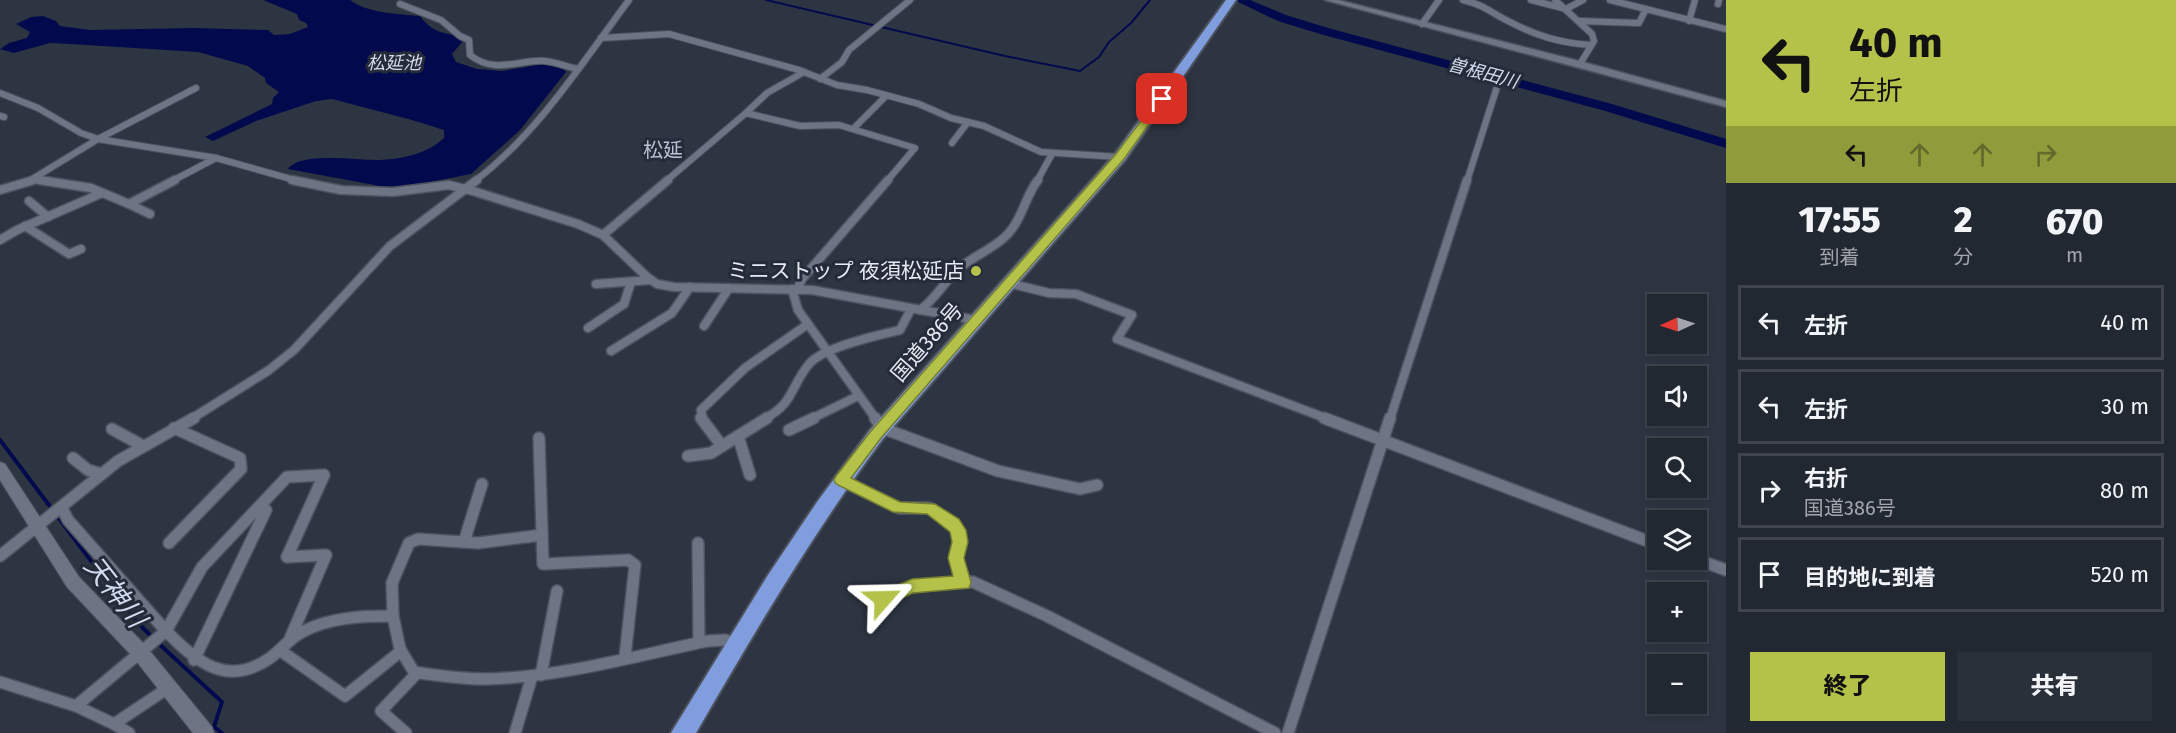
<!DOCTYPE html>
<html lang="ja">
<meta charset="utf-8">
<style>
body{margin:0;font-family:"Fira Sans","Noto Sans JP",sans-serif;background:#2a303a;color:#f1f3f6;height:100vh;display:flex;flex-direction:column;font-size:22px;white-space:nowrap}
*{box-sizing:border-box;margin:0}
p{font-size:20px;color:#a2a6ac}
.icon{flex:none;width:33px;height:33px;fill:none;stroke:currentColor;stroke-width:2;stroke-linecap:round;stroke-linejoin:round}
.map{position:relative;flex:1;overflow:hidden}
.sheet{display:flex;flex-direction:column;background:#222832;width:450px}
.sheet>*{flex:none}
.top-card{background:#b4c24a;color:#111;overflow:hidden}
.needle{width:39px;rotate:267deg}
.tools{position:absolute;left:1647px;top:294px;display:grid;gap:12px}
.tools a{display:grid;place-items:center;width:60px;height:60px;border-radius:0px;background:#222832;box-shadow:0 3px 9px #0003,0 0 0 2px #3f444d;font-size:30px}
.pin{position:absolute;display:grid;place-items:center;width:51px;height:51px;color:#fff;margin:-26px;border-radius:12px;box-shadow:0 3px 9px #0006}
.me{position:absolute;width:66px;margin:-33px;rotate:65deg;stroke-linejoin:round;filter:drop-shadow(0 0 4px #0008)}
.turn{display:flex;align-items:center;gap:21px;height:126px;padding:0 24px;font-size:27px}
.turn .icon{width:78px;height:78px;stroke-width:2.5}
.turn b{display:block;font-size:42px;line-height:51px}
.lanes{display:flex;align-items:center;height:57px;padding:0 24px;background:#0003;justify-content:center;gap:30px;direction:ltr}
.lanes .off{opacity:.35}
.eta{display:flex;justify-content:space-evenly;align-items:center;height:102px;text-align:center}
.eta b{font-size:36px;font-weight:800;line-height:42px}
.action{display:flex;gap:12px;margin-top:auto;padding:12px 24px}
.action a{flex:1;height:69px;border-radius:0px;background:#b4c24a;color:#111;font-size:24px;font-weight:800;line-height:69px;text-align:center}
.action a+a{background:#2a303a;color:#f1f3f6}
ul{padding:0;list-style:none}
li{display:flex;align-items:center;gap:18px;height:75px;margin:0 12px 9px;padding:0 12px;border:3px solid #3f444d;border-radius:0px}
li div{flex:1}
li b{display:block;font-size:22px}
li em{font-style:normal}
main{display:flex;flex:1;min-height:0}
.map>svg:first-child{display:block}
</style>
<main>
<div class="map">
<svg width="1726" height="733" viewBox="0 0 1726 733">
<rect width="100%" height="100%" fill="#2e3542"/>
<path fill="#020a4d" d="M263,0H350C367,13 398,14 420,16C438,39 445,28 463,41L452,54L456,62L477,69L502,71L543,64L564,69L566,72L520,130L471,174L410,186L385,187L288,169C301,151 358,161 379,160C402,159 427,154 444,138V130L412,120L332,99L316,101L256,121L213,141L205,137L272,104L273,98L279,92L266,83L265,78L248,66L198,52L71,44L50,43L14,53L0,49L9,43L27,38L30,32L16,24L31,17L43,16L56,21L60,26L90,30L193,28L268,30L274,35L290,34L308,27L306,23L299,20L297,14Z"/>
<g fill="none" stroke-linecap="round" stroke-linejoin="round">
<polyline stroke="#020a4d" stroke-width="2" points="766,0 1005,56 1080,71 1099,57 1109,42 1131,23 1150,0"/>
<g stroke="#020a4d" stroke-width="4">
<polyline points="0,440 137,622 153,638"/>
<polyline points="158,643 222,702 214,727 222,733"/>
</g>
<polygon fill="#020a4d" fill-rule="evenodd" points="1234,0 1250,0 1286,15 1328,28 1612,104 1726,139 1726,148 1602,110 1320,34 1278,21"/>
<defs>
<g id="minor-far2">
<path d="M1463,0C1485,5 1491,13 1510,22C1537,36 1560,43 1591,45"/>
<polyline points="1531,0 1566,9 1583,0"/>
<polyline points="1555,0 1592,34 1594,41 1580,64"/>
<polyline points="1610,0 1726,29"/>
<path d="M400,4L441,20L460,36L469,40L470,55C495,75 520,59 545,61C556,62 567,67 578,69"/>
<polyline points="1718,4 1719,0"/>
<polyline points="1580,21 1639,23 1646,9"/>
<polyline points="1689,21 1695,0"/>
<polyline points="1422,24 1439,0"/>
<polyline points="601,38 669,34 799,70 837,85 867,90 919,104 951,118 984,126 1041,152 1120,157"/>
<polyline points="820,79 842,62 849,50 910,0"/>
<polyline points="0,93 38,108 81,133 98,139 216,158 298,181"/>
<polyline points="746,113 767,93 804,72"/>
<polyline points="0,116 4,117"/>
<polyline points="853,129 886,96"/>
<polyline points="952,143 968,122"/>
<polyline points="36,179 48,181"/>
<polyline points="29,181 98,139 196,88"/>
<polyline points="172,181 216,158"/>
<path d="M475,181C538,133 582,63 629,0"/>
<polyline points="666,181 746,113 800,126 839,125 915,148 887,181"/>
<polyline points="1037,181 1052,154"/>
<polyline points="1467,181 1497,87"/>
</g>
<g id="minor-far1">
<polyline points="39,180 91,188 129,204 175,180"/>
<polyline points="292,180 341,190 393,192 449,185 473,191 578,224 603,235 647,277 657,284 674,287 812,290 976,320"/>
<polyline points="0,190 34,180"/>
<polyline points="29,201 48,217"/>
<polyline points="129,204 150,214"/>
<polyline points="25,226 69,254 81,249"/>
<polyline points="603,235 668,180"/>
<polyline points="0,240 17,230 102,193"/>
<polyline points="1008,283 1049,293 1076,294 1132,315 1117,339 1328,419"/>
<polyline points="596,284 651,280"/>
<polyline points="792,289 798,310 876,419"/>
<polyline points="797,290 802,279 888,180"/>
<path d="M920,310C937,298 946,278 962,266C979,253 1003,244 1014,226C1024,211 1027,194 1038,180"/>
<polyline points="704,326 729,288"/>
<polyline points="588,328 624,304 631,282"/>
<polyline points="611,351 672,313 690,287"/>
<polyline points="191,419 269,370 294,350 390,246 477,180"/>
<polyline points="703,419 701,410 745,368 808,324"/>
<path d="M764,419C795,403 790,386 810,363C824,347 878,335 900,330L911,309"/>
<polyline points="811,419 858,396"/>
<polyline points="1390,419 1467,180"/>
</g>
<g id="minor">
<polyline points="701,418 722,446"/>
<polyline points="875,418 882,428 998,471 1080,489 1097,485"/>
<polyline points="1324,418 1658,545"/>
<polyline points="112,429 143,446"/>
<polyline points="789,430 814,418"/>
<polyline points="738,436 750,475"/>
<polyline points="539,438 543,564 628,560 635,565 625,657"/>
<polyline points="688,456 711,453 767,418"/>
<polyline points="73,458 88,470 102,474"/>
<polyline points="841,480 899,508 929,508 954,524 960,536 956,558 963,582 973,582 1047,616 1275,733"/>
<polyline points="62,508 68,520 166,631 202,567 287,477 324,475 287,557 326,555 289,641"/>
<path d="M542,535L478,543L418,539L409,543L392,583L393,616L400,649L414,672C439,676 463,679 488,679C562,677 635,656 707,641L725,640L737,643"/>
<polyline points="464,542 482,484"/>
<polyline points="169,543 241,469 240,458 174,428"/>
<polyline points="698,543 699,642"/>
<polyline points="0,556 118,461 194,418"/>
<polyline points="1696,559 1726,570"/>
<polyline points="883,599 908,587 963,582"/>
<polyline points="281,651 345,696 401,651"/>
<polyline points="194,660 266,510 260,506"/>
<polyline points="541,675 557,591"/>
<polyline points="0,682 76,706 114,724 168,688"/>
<path d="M76,706L166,631C197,662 227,688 270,658C281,650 290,638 302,632C330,617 363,616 393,616"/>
<polyline points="114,724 129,733"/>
<polyline points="406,733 381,711 417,673"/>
<polyline points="515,733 532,676"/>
<polyline points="1288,733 1390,418"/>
</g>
<polygon id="tertiary" points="1325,0 1338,0 1583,62 1726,101 1726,107"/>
<polygon id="secondary" points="0,462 5,464 79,577 145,645 212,727 214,733 193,733 133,657 67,587 0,480"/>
<path id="trunk" d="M1226,0H1236L1125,160L882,440C813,533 754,633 696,733H671L768,575L817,502L870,430L1115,154Z"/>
</defs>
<use href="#minor-far2" stroke="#4c515d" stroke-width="8"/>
<use href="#minor-far1" stroke="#4c515d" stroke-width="11"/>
<use href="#minor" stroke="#4c515d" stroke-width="14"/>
<use href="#tertiary" stroke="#4c515d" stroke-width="3"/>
<use href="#secondary" stroke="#4c515d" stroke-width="2"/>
<use href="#trunk" stroke="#4c515d" stroke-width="4"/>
<use href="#minor-far2" stroke="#6d7484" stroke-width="6"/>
<use href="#minor-far1" stroke="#6d7484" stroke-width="8"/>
<use href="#minor" stroke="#6d7484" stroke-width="11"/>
<use href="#tertiary" fill="#6d7484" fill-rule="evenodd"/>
<use href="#secondary" fill="#6d7484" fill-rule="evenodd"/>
<use href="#trunk" fill="#809dde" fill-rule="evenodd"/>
</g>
<polygon fill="#b4c24a" stroke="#757e30" stroke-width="1.5" points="1159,97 1167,99 1124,159 881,438 851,478 900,502 935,504 959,519 966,530 968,542 964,558 971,582 969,588 913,593 883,607 877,605 874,599 877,594 912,579 953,576 948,558 952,542 950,532 927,514 893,512 836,484 834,480 836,476 871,431 1116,154"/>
<circle fill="#b4c24a" stroke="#252b38" stroke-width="2" cx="976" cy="271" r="6"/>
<g text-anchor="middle" stroke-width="6" stroke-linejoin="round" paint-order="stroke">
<g font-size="18" font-style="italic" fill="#d1dbef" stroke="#252b38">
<text x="394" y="69">松延池</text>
<text transform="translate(1483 73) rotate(15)" y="6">曽根田川</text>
</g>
<g font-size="20" fill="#b9c1d2" stroke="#252b38">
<text x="663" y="157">松延</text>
</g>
<g font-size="21" fill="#e5e9f2" stroke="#252b38" text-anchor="end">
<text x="964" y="278">ミニストップ 夜須松延店</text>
</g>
<g font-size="21" fill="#e5e9f2" stroke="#252b38">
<text transform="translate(927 342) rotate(-49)" y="7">国道386号</text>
</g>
<g font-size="27" font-style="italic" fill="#d1dbef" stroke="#252b38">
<text transform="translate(115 592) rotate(52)" y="9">天神川</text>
</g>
</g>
</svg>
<div class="tools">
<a><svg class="needle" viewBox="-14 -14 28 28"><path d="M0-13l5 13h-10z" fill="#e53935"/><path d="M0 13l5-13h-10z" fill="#a2a6ac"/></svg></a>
<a><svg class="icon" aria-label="sound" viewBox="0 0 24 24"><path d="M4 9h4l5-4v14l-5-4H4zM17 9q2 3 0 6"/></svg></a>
<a><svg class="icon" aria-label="search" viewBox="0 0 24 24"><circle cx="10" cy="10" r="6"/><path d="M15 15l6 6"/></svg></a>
<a><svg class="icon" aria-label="layers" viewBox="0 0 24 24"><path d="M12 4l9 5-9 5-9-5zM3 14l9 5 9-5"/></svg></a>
<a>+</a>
<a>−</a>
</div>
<div class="pin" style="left:1162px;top:99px;background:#d93025"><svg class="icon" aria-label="arrive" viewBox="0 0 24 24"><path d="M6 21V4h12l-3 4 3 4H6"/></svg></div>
<svg class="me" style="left:883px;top:599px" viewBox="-20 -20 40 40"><path d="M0-17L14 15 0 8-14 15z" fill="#b4c24a" stroke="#fff" stroke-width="4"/></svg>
</div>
<section class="sheet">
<div class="top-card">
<div class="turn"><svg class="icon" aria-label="left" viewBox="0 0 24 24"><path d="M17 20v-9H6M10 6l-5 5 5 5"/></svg><div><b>40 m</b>左折</div></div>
<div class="lanes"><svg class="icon" aria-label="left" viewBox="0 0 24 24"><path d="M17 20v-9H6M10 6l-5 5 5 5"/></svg><svg class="icon off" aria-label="ahead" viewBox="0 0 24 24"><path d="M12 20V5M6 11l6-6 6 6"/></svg><svg class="icon off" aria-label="ahead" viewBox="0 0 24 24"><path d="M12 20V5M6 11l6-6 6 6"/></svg><svg class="icon off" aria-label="right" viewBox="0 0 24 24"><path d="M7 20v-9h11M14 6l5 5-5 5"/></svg></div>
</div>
<div class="eta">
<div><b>17:55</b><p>到着</p></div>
<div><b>2</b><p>分</p></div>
<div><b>670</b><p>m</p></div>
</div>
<ul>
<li><svg class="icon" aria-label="left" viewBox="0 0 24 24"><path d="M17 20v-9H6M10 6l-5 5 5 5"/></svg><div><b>左折</b></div><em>40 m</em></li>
<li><svg class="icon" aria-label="left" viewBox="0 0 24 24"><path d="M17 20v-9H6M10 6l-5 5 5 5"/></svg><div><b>左折</b></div><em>30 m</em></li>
<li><svg class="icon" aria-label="right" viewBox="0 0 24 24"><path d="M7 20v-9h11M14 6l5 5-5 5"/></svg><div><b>右折</b><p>国道386号</p></div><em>80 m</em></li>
<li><svg class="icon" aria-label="arrive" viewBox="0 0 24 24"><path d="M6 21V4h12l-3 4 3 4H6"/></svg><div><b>目的地に到着</b></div><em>520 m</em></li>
</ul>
<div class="action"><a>終了</a><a>共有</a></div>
</section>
</main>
